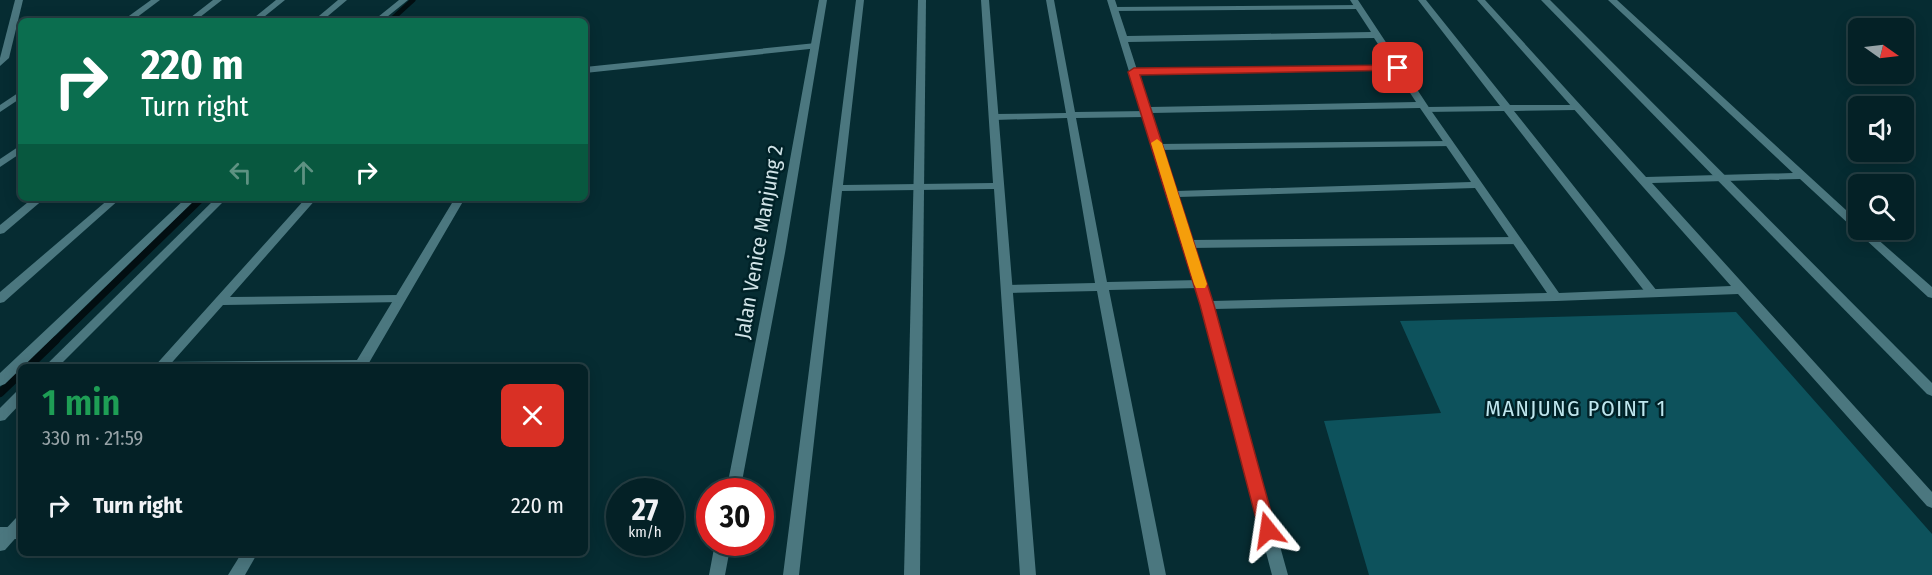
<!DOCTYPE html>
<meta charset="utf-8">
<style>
body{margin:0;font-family:"Fira Sans Condensed",sans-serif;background:#0d292e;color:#f1f3f6;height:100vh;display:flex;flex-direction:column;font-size:22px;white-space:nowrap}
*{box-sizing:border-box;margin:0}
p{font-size:20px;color:#97a3a7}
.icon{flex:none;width:33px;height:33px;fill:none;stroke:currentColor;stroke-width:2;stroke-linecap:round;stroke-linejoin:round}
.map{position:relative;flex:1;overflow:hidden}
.panel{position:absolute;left:18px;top:364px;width:570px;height:192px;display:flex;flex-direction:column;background:#042126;border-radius:9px;box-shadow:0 3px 15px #0003,0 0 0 2px #253e43}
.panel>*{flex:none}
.hud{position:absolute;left:18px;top:18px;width:570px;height:183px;border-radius:9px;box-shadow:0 3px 15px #0003,0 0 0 2px #253e43;background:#0b6e4f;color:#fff;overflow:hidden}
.needle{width:39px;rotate:104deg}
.tools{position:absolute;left:1848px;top:18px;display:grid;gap:12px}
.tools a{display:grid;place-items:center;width:66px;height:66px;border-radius:9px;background:#042126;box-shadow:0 3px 15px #0003,0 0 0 2px #253e43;font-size:30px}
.speed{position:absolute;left:606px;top:478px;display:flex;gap:12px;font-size:30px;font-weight:700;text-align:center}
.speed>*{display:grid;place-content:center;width:78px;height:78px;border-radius:50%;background:#042126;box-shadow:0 3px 15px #0003,0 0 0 2px #253e43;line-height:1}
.speed small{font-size:15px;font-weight:400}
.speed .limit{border:9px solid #d22;background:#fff;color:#111}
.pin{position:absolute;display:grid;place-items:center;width:51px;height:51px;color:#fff;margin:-26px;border-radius:12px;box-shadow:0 3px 9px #0006}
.me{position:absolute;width:66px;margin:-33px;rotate:345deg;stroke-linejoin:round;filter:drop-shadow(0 0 4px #0008)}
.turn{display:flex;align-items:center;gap:21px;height:126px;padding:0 24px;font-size:27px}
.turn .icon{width:78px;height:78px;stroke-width:2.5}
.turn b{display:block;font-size:42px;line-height:51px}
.lanes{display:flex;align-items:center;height:57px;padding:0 24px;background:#0003;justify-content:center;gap:30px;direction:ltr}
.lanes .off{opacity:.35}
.round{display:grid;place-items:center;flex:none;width:63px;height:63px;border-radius:9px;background:#0d292e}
.headline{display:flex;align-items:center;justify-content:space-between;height:102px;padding:0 24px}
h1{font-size:36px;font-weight:600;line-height:45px;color:#1e9e55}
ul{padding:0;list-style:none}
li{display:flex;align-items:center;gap:18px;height:78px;padding:0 24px}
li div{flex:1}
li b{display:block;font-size:22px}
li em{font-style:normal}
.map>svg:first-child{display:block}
</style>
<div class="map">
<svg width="1932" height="575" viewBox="0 0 1932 575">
<rect width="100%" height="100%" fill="#062c32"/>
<polygon fill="#0d525c" points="1736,312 1932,534 1932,575 1369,575 1324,421 1441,413 1400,321"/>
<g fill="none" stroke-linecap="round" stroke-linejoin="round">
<polyline stroke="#020e11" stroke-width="5" points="390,21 413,0"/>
<polyline stroke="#020e11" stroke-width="7" points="55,341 202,198"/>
<g stroke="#020e11" stroke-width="8">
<polyline points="27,368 56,340"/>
<polyline points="0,393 21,373"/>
</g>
<g fill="#4b777f" fill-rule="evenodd">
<polygon points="151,0 160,0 132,21 122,21"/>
<polygon points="276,0 285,0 259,21 250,21"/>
<polygon points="399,0 408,0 382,21 373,21"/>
<polygon points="918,0 926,0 920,575 904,575"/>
<polygon points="1046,0 1054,0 1075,112 1147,111 1152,114 1147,117 1076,118 1107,282 1200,280 1206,284 1200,288 1109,290 1166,575 1150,575 1097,291 1007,293 1001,289 1007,285 1095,283 1067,118 994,120 989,117 994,114 1066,113"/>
<polygon points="1418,0 1426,0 1510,105 1580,105 1580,109 1577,110 1514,111 1657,291 1659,294 1657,297 1649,297 1504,111 1423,112 1423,108 1426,107 1500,106"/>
<polygon points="1541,0 1550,0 1932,383 1932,396 1927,394"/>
<polygon points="1361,5 1361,9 1358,9 1114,11 1110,9 1114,7"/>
<polygon points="1398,65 1401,66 1401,70 1134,75 1129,72 1134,69"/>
<polygon points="21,91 21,98 0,112 0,105"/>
<polygon points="1449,141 1453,142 1453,146 1158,150 1153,147 1158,144"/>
<polygon points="33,198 45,198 4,233 0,234 0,225"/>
<polygon points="186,198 197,198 5,384 0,386 0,373"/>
<polygon points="216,198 227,198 57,368 43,368"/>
<polygon points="455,198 465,198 366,368 153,367 155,364 160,362 357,360"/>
<polygon points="1516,237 1522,241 1520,244 1189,248 1183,244 1189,240"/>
<polygon points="21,390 21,403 5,420 0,421 0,408 16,392"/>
<rect x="0" y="527" width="21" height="12"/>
<polygon points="241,554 257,554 245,575 228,575"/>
</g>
<g fill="#4b777f" fill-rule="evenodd">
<polygon points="15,0 23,0 9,58 0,66 0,58"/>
<polygon points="213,0 222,0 195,21 186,21"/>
<polygon points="338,0 347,0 322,21 313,21"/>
<polygon points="856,0 864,0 843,185 993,183 981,0 989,0 1036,575 1020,575 994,189 842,191 799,575 783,575"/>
<path d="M1107,0H1115L1127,36L1371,32L1350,0H1358L1430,109L1559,293L1731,286L1477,0H1485L1646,177L1793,173L1608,0H1617L1858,221V230H1867L1932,287V298L1928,297L1800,179L1652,183L1932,492V508L1927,506L1738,294L1556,301L1214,309L1288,575H1272L1201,305ZM1374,38L1416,102L1149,107L1128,42ZM1420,108L1471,182L1176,191L1151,113ZM1475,188L1547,293L1212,301L1178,197Z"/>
<polygon points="816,43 819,44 819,48 585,73 585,67"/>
<polygon points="21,145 21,153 0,167 0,159"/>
<polygon points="110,198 121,198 4,302 0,303 0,292"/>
<polygon points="306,198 317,198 230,297 398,295 404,299 402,302 223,305 167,368 153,368"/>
<polygon points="21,516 21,532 5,550 0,551 0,535 16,518"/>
</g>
<g fill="#4b777f" fill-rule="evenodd">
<polygon points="819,0 827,0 785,253 740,492 726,492 773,253"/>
<polygon points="715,543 731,543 725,575 709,575"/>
</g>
</g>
<polygon fill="#d93025" stroke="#8d1f18" stroke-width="1.5" points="1398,65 1403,68 1401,70 1140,75 1214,305 1276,530 1274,535 1268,537 1261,535 1259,530 1200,305 1128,72 1134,68"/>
<polygon fill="#f59e0b" points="1157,139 1162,143 1207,284 1205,288 1196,288 1194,284 1151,143"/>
<g text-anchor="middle" stroke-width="5" stroke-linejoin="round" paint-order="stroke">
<g font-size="21" fill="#d1e4e8" stroke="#002228">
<text transform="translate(759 242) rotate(-80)" y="7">Jalan Venice Manjung 2</text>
</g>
<g font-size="22" letter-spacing="1.5" fill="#bfe6ee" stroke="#002228">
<text x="1576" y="416">MANJUNG POINT 1</text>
</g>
</g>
</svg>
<div class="tools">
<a><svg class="needle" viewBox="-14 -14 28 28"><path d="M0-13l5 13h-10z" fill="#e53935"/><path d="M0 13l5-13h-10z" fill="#97a3a7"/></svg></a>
<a><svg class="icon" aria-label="sound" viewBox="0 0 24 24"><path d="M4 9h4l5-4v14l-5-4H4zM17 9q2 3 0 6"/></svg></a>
<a><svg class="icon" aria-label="search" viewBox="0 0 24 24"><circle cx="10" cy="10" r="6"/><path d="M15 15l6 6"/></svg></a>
</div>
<div class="speed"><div>27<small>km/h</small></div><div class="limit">30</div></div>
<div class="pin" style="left:1398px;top:68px;background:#d93025"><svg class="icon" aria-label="arrive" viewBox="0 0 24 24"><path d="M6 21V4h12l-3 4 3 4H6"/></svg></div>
<svg class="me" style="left:1268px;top:530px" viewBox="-20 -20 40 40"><path d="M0-17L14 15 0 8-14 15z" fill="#d93025" stroke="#fff" stroke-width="4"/></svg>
<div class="hud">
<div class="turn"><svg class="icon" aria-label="right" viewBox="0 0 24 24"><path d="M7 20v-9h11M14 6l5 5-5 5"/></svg><div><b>220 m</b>Turn right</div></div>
<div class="lanes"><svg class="icon off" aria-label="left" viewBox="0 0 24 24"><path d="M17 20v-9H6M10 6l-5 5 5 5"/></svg><svg class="icon off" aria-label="ahead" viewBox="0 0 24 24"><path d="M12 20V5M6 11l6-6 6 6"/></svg><svg class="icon" aria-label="right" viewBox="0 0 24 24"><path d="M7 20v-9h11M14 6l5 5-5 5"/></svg></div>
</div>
<section class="panel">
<div class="headline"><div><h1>1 min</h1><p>330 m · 21:59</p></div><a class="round" style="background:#d93025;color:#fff"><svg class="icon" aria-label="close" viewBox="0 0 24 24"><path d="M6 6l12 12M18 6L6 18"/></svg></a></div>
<ul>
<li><svg class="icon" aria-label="right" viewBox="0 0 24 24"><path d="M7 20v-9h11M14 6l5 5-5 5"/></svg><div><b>Turn right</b></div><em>220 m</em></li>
</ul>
</section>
</div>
